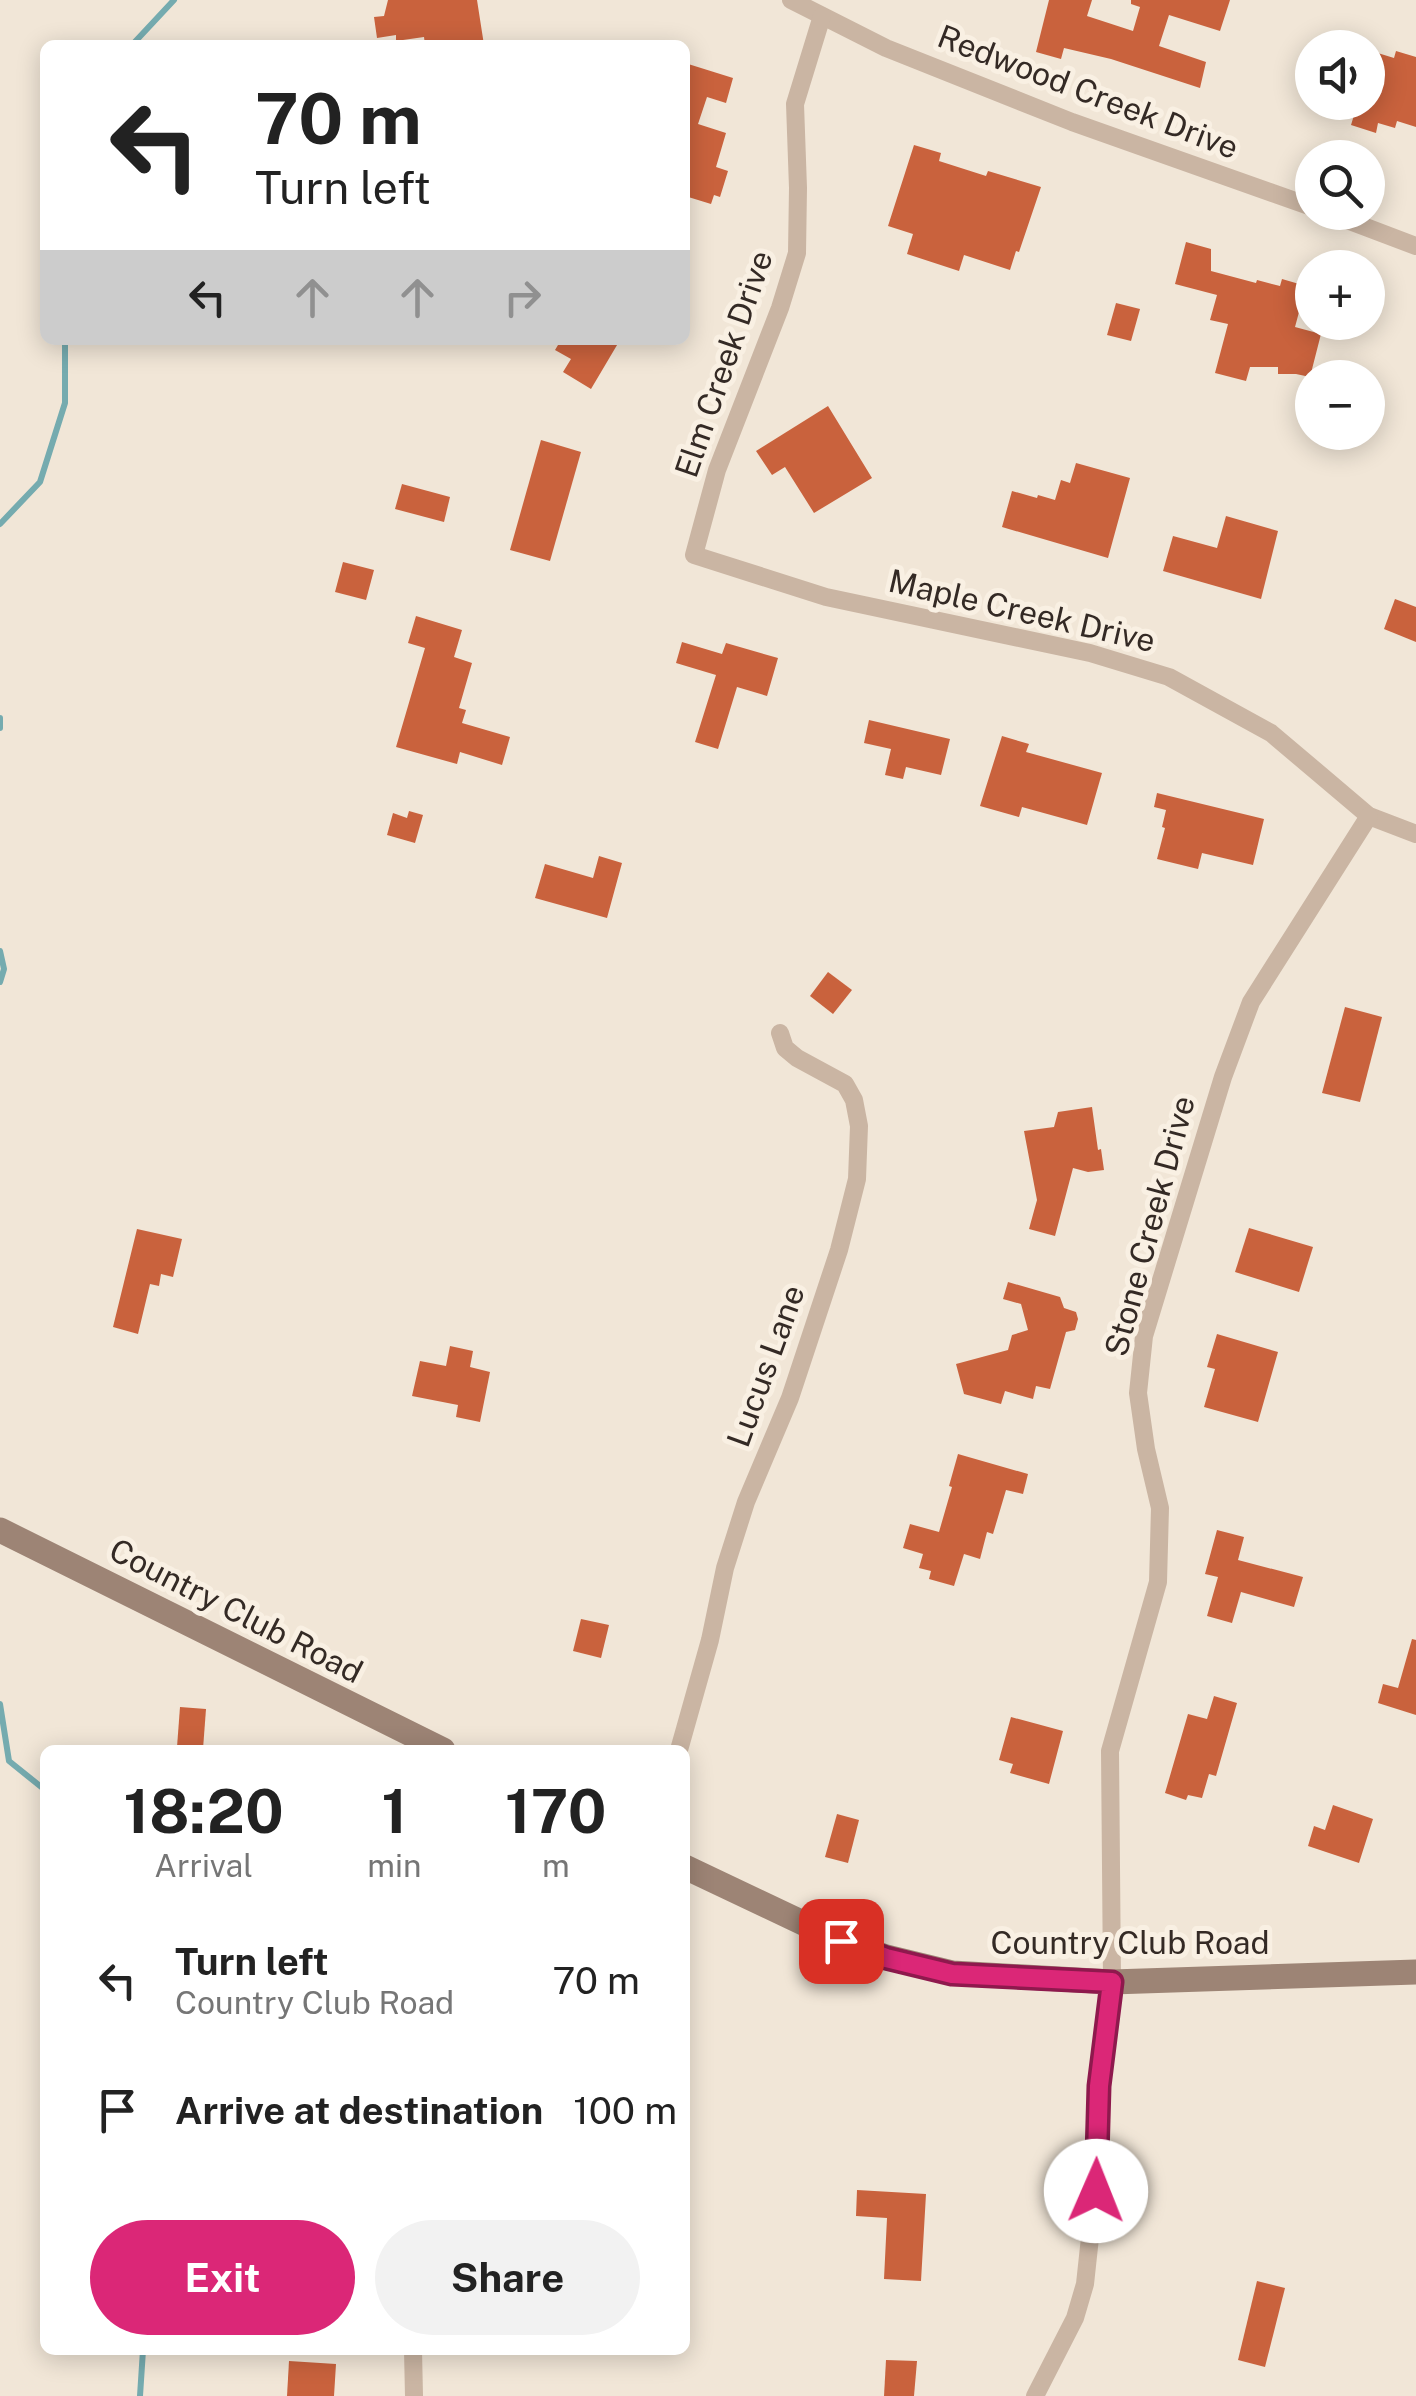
<!DOCTYPE html>
<meta charset="utf-8">
<style>
body{margin:0;font-family:"Public Sans",sans-serif;background:#f2f2f2;color:#222;height:100vh;display:flex;flex-direction:column;font-size:38px;white-space:nowrap}
*{box-sizing:border-box;margin:0}
p{font-size:32px;color:#767676}
.icon{flex:none;width:55px;height:55px;fill:none;stroke:currentColor;stroke-width:2;stroke-linecap:round;stroke-linejoin:round}
.map{position:relative;flex:1;overflow:hidden}
.sheet{position:absolute;left:40px;top:1745px;width:650px;height:610px;display:flex;flex-direction:column;background:#fff;border-radius:15px;box-shadow:0 5px 25px #0003}
.sheet>*{flex:none}
.guide{position:absolute;left:40px;top:40px;width:650px;height:305px;border-radius:15px;box-shadow:0 5px 25px #0003;background:#fff;color:#222;overflow:hidden}
.controls{position:absolute;left:1295px;top:30px;display:grid;gap:20px}
.controls a{display:grid;place-items:center;width:90px;height:90px;border-radius:50%;background:#fff;box-shadow:0 5px 25px #0003;font-size:50px}
.pin{position:absolute;display:grid;place-items:center;width:85px;height:85px;color:#fff;margin:-42px;border-radius:20px;box-shadow:0 5px 15px #0006}
.me{position:absolute;width:110px;margin:-55px;rotate:1deg;stroke-linejoin:round;filter:drop-shadow(0 0 8px #0008)}
.turn{display:flex;align-items:center;gap:35px;height:210px;padding:0 50px;font-size:45px}
.turn .icon{width:130px;height:130px;stroke-width:2.5}
.turn b{display:block;font-size:70px;line-height:85px}
.lanes{display:flex;align-items:center;height:95px;padding:0 50px;background:#0003;justify-content:center;gap:50px;direction:ltr}
.lanes .off{opacity:.35}
.eta{display:flex;justify-content:space-evenly;align-items:center;height:170px;text-align:center}
.eta b{font-size:60px;font-weight:700;line-height:70px}
.action{display:flex;gap:20px;margin-top:auto;padding:20px 50px}
.action a{flex:1;height:115px;border-radius:60px;background:#db2777;color:#fff;font-size:40px;font-weight:700;line-height:115px;text-align:center}
.action a+a{background:#f2f2f2;color:#222}
ul{padding:0;list-style:none}
li{display:flex;align-items:center;gap:30px;height:130px;padding:0 50px}
li div{flex:1}
li b{display:block;font-size:38px}
li em{font-style:normal}
.map>svg:first-child{display:block}
</style>
<div class="map">
<svg width="1416" height="2396" viewBox="0 0 1416 2396">
<rect width="100%" height="100%" fill="#f1e6d7"/>
<g fill="none" stroke-linecap="round" stroke-linejoin="round">
<g stroke="#75abaf" stroke-width="6">
<polyline points="132,45 174,0"/>
<polyline points="0,524 40,482 65,403 65,340"/>
<polyline points="0,718 0,728"/>
<polyline points="0,951 4,969 0,982"/>
<polyline points="0,1704 9,1761 45,1790"/>
<polyline points="140,2396 143,2350"/>
</g>
</g>
<g fill="#c9623d">
<polygon points="388,0 477,0 484,45 425,45 424,37 396,41 396,35 377,38 374,17 384,16"/>
<polygon points="1049,0 1092,0 1087,16 1133,31 1140,7 1131,4 1131,0 1230,0 1220,31 1169,15 1159,46 1206,62 1200,88 1111,59 1064,48 1061,59 1036,52"/>
<polygon points="1368,50 1394,58 1396,51 1416,57 1416,127 1397,121 1395,128 1378,123 1376,133 1351,125 1358,102 1368,102"/>
<polygon points="685,63 733,78 726,103 707,97 698,124 726,133 716,167 728,171 720,197 714,195 711,204 685,196"/>
<polygon points="914,145 941,153 939,161 986,176 988,171 1041,187 1019,252 1016,251 1010,270 964,255 959,271 907,254 913,234 888,226"/>
<polygon points="1186,242 1211,249 1211,271 1256,283 1257,280 1280,286 1282,279 1306,286 1295,327 1321,334 1310,377 1296,374 1278,374 1278,367 1250,367 1246,381 1215,373 1228,324 1210,320 1217,295 1175,284"/>
<polygon points="1116,303 1140,309 1131,341 1107,335"/>
<polygon points="561,340 620,340 591,389 563,372 571,359 555,350"/>
<polygon points="828,406 872,478 814,513 785,467 772,475 756,451"/>
<polygon points="541,440 581,452 550,561 510,550"/>
<polygon points="1076,463 1130,478 1108,558 1002,527 1012,491 1037,498 1038,495 1055,500 1061,480 1070,483"/>
<polygon points="402,484 450,497 444,522 395,509"/>
<polygon points="1226,516 1278,531 1261,599 1163,571 1173,536 1217,548"/>
<polygon points="343,562 374,570 366,600 335,592"/>
<polygon points="1395,599 1416,607 1416,642 1384,629"/>
<polygon points="416,616 462,630 454,657 472,663 459,708 466,710 462,723 510,737 502,765 460,752 457,764 396,747 425,648 408,643"/>
<polygon points="682,642 722,654 726,643 778,658 767,696 737,687 718,749 695,742 716,675 676,663"/>
<polygon points="869,720 950,739 941,775 906,767 903,779 885,775 891,749 864,743"/>
<polygon points="1002,736 1029,744 1026,752 1102,773 1087,825 1022,807 1019,817 980,806"/>
<polygon points="1157,793 1264,819 1253,865 1202,853 1198,869 1157,859 1165,828 1162,827 1166,810 1154,807"/>
<polygon points="409,811 423,815 415,843 387,835 393,813 407,818"/>
<polygon points="599,856 622,863 607,918 535,898 545,864 593,878"/>
<polygon points="828,972 852,990 833,1014 810,996"/>
<polygon points="1345,1007 1382,1017 1360,1102 1322,1093"/>
<polygon points="1092,1107 1098,1150 1101,1149 1104,1170 1088,1172 1073,1168 1055,1236 1029,1229 1037,1200 1024,1131 1054,1127 1058,1112"/>
<polygon points="1249,1228 1313,1247 1299,1292 1235,1272"/>
<polygon points="137,1229 182,1239 173,1277 161,1274 159,1286 150,1284 138,1334 113,1327"/>
<polygon points="1008,1282 1060,1297 1064,1308 1076,1312 1078,1319 1075,1330 1066,1332 1050,1389 1036,1386 1033,1399 1005,1391 1001,1404 964,1394 956,1364 1008,1350 1012,1335 1028,1330 1021,1304 1003,1299"/>
<polygon points="1217,1334 1278,1352 1258,1422 1204,1407 1215,1369 1207,1367"/>
<polygon points="450,1346 473,1351 470,1367 490,1372 480,1422 456,1417 458,1405 412,1396 420,1361 446,1366"/>
<polygon points="958,1454 1028,1474 1023,1494 1006,1490 993,1534 987,1532 980,1559 964,1554 954,1586 929,1579 931,1571 919,1568 923,1554 903,1548 910,1524 939,1532 952,1487 949,1486"/>
<polygon points="1217,1530 1244,1537 1238,1560 1303,1577 1294,1607 1241,1592 1232,1623 1207,1616 1218,1577 1205,1574"/>
<polygon points="581,1619 609,1625 601,1658 573,1651"/>
<polygon points="1412,1639 1416,1640 1416,1715 1378,1703 1383,1684 1398,1688"/>
<polygon points="1214,1696 1237,1703 1216,1776 1209,1774 1202,1798 1188,1795 1186,1800 1165,1793 1188,1714 1207,1719"/>
<polygon points="180,1707 206,1709 203,1749 177,1747"/>
<polygon points="1011,1717 1063,1731 1049,1784 1010,1773 1013,1764 999,1760"/>
<polygon points="1333,1805 1373,1819 1359,1863 1308,1846 1314,1826 1325,1830"/>
<polygon points="837,1814 859,1820 848,1863 825,1857"/>
<polygon points="857,2190 926,2194 921,2281 884,2279 887,2218 856,2216"/>
<polygon points="1257,2281 1285,2288 1265,2367 1238,2360"/>
<polygon points="886,2360 917,2361 914,2396 884,2396"/>
<polygon points="289,2361 336,2364 334,2396 287,2396"/>
</g>
<g fill="none" stroke-linecap="round" stroke-linejoin="round">
<g stroke="#cab5a3" stroke-width="18">
<polyline points="791,0 886,48 1072,122 1312,207"/>
<polyline points="822,16 795,104 798,188 797,253 780,308 717,470 694,555 826,597 1090,653 1169,677 1271,733 1369,816 1416,834"/>
<polyline points="1326,212 1416,246"/>
<polyline points="679,1750 710,1640 725,1568 746,1502 790,1398 839,1250 857,1179 859,1126 854,1100 845,1084 797,1058 785,1048 780,1033"/>
<polyline points="413,2350 414,2396"/>
<polyline points="1035,2396 1075,2318 1085,2284 1095,2191 1099,2086 1112,1982 1110,1751 1158,1582 1160,1508 1146,1449 1138,1393 1144,1336 1223,1077 1251,1002 1369,816"/>
</g>
<g stroke="#9d8475" stroke-width="25">
<polyline points="0,1530 443,1750"/>
<polyline points="685,1867 841,1941 886,1957 952,1973 1112,1982 1416,1972"/>
</g>
</g>
<g fill="none" stroke-linecap="round" stroke-linejoin="round">
<defs>
<polyline id="route" points="841,1941 886,1958 952,1974 1112,1982 1099,2086 1096,2191"/>
</defs>
<use href="#route" stroke="#8e194d" stroke-width="25"/>
<use href="#route" stroke="#db2777" stroke-width="18"/>
</g>
<g text-anchor="middle" stroke-width="10" stroke-linejoin="round" paint-order="stroke">
<g font-size="32" fill="#342a25" stroke="#f9f0e3">
<text transform="translate(1088 92) rotate(21)" y="11">Redwood Creek Drive</text>
<text transform="translate(724 364) rotate(-71)" y="11">Elm Creek Drive</text>
<text transform="translate(1022 611) rotate(13)" y="11">Maple Creek Drive</text>
<text transform="translate(1150 1226) rotate(-75)" y="11">Stone Creek Drive</text>
<text transform="translate(766 1366) rotate(-70)" y="11">Lucus Lane</text>
<text transform="translate(236 1611) rotate(27)" y="11">Country Club Road</text>
<text x="1130" y="1954">Country Club Road</text>
</g>
</g>
</svg>
<div class="controls">
<a><svg class="icon" aria-label="sound" viewBox="0 0 24 24"><path d="M4 9h4l5-4v14l-5-4H4zM17 9q2 3 0 6"/></svg></a>
<a><svg class="icon" aria-label="search" viewBox="0 0 24 24"><circle cx="10" cy="10" r="6"/><path d="M15 15l6 6"/></svg></a>
<a>+</a>
<a>−</a>
</div>
<div class="pin" style="left:841px;top:1941px;background:#d93025"><svg class="icon" aria-label="arrive" viewBox="0 0 24 24"><path d="M6 21V4h12l-3 4 3 4H6"/></svg></div>
<svg class="me" style="left:1096px;top:2191px" viewBox="-20 -20 40 40"><circle r="19" fill="#fff"/><path d="M0-13L10 11 0 6-10 11z" fill="#db2777"/></svg>
<div class="guide">
<div class="turn"><svg class="icon" aria-label="left" viewBox="0 0 24 24"><path d="M17 20v-9H6M10 6l-5 5 5 5"/></svg><div><b>70 m</b>Turn left</div></div>
<div class="lanes"><svg class="icon" aria-label="left" viewBox="0 0 24 24"><path d="M17 20v-9H6M10 6l-5 5 5 5"/></svg><svg class="icon off" aria-label="ahead" viewBox="0 0 24 24"><path d="M12 20V5M6 11l6-6 6 6"/></svg><svg class="icon off" aria-label="ahead" viewBox="0 0 24 24"><path d="M12 20V5M6 11l6-6 6 6"/></svg><svg class="icon off" aria-label="right" viewBox="0 0 24 24"><path d="M7 20v-9h11M14 6l5 5-5 5"/></svg></div>
</div>
<section class="sheet">
<div class="eta">
<div><b>18:20</b><p>Arrival</p></div>
<div><b>1</b><p>min</p></div>
<div><b>170</b><p>m</p></div>
</div>
<ul>
<li><svg class="icon" aria-label="left" viewBox="0 0 24 24"><path d="M17 20v-9H6M10 6l-5 5 5 5"/></svg><div><b>Turn left</b><p>Country Club Road</p></div><em>70 m</em></li>
<li><svg class="icon" aria-label="arrive" viewBox="0 0 24 24"><path d="M6 21V4h12l-3 4 3 4H6"/></svg><div><b>Arrive at destination</b></div><em>100 m</em></li>
</ul>
<div class="action"><a>Exit</a><a>Share</a></div>
</section>
</div>
